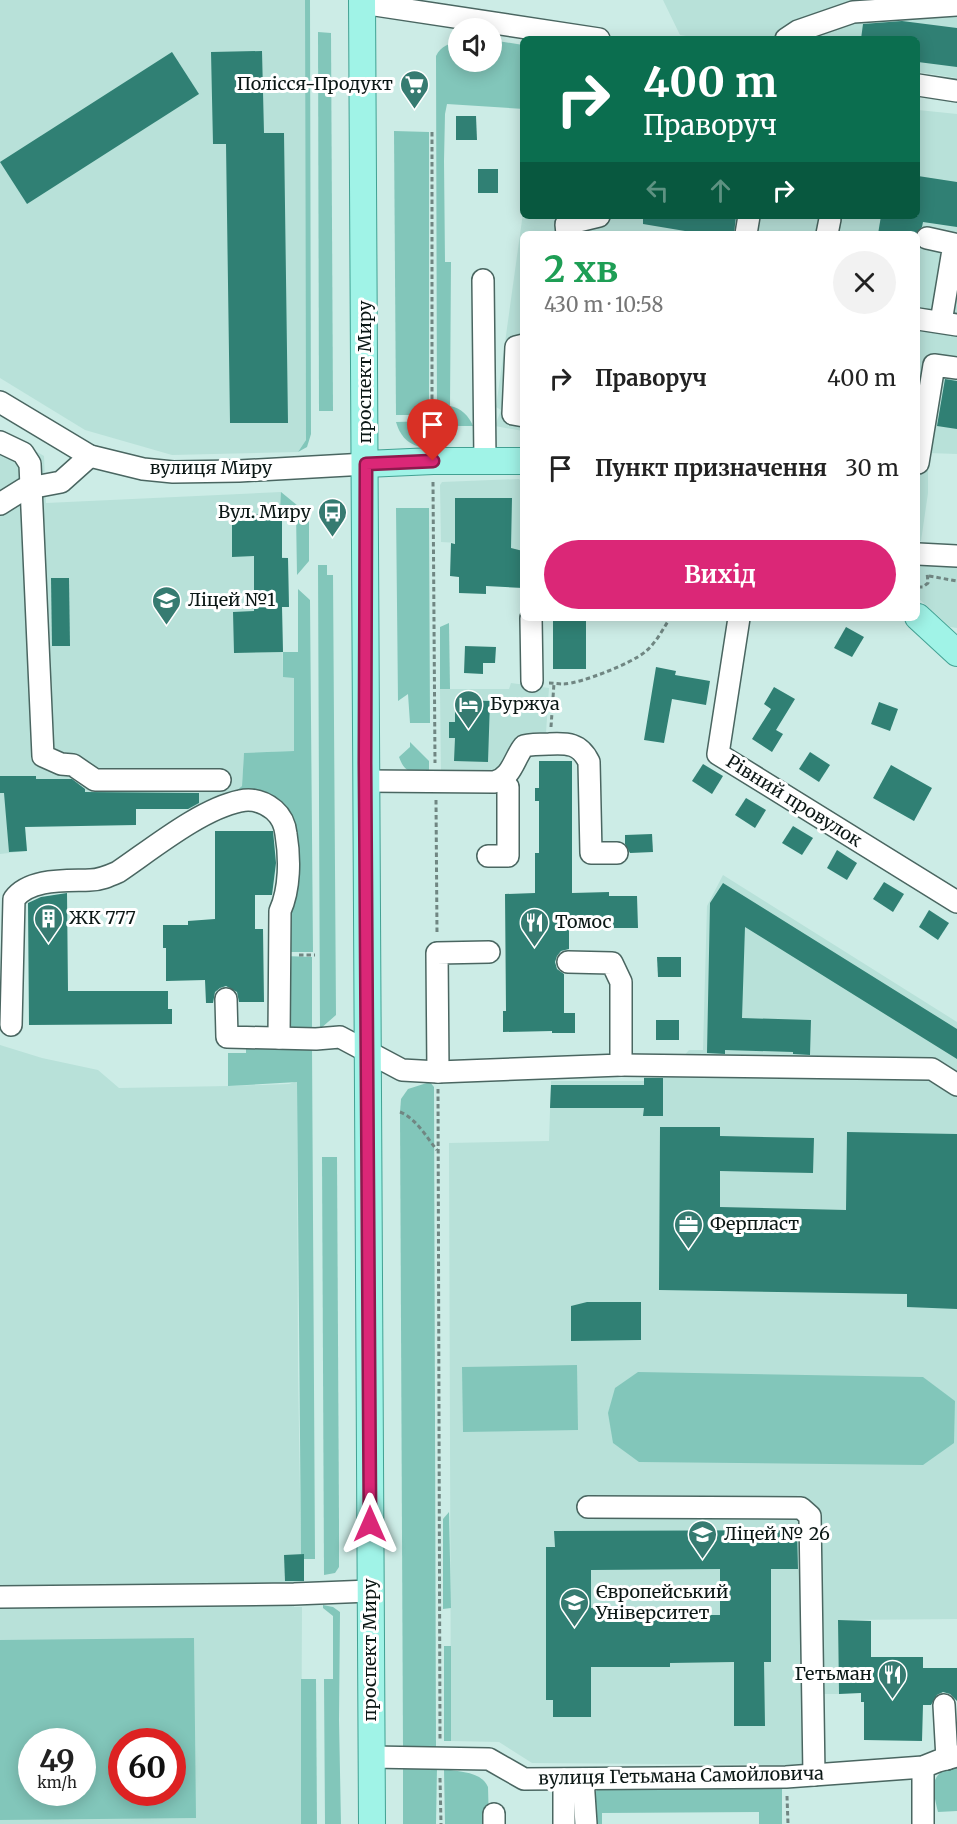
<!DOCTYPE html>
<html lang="uk">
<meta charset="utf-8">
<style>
body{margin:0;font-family:Merriweather,serif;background:#f2f2f2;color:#222;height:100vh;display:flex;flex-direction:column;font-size:22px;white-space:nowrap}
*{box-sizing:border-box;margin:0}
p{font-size:20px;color:#767676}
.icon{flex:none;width:33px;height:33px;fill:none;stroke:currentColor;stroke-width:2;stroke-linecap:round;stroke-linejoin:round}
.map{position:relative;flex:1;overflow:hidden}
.side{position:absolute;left:520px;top:231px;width:400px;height:390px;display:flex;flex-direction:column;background:#fff;border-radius:9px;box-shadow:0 3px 15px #0003}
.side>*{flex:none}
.hud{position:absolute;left:520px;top:36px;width:400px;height:183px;border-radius:9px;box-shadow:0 3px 15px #0003;background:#0b6e4f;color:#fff;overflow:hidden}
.controls{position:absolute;left:448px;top:18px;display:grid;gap:12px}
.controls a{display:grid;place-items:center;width:54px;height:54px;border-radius:50%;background:#fff;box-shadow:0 3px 15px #0003;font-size:30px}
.speed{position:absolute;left:18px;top:1728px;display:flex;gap:12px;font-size:30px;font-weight:700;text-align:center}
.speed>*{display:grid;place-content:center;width:78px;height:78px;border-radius:50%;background:#fff;box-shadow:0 3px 15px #0003;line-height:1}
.speed small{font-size:15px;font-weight:400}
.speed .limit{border:9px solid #d22;background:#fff;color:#111}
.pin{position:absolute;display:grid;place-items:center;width:51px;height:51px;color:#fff;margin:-62px -26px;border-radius:50% 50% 50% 0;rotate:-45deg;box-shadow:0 0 6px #0007}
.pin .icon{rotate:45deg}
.me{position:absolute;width:66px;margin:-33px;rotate:0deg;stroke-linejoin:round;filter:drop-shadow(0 0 4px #0008)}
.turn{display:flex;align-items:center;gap:21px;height:126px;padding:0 24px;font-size:27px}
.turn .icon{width:78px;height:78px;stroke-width:2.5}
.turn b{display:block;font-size:42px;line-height:51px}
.lanes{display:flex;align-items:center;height:57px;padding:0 24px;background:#0003;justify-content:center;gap:30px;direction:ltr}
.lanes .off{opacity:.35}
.round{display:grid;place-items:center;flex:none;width:63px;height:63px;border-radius:32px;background:#f2f2f2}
.summary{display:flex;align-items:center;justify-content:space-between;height:102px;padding:0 24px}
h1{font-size:36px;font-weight:700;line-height:45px;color:#1e9e55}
.button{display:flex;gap:12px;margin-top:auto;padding:12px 24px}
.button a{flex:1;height:69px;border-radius:36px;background:#db2777;color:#fff;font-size:24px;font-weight:700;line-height:69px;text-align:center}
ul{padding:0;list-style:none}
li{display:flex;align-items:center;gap:18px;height:90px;padding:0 24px}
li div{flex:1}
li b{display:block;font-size:22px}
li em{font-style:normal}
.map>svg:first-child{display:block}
</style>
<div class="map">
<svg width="957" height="1824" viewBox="0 0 957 1824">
<rect width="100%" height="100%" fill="#ccece6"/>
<g fill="#b8e1d9" fill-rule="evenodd">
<polygon points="0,0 305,0 306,440 298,452 172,455 85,430 0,378"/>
<polygon points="663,0 957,0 957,78 918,72 918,39 705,39 680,35"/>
<polygon points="918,110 957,114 957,454 928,453 928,493 921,541 918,541 918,234 524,234 523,431 495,426 501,410 496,407 523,213 524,216 918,216"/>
<polygon points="0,430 44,456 46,503 281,492 282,557 288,558 289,607 282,607 283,677 294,677 294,751 244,753 242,786 235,792 199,809 136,809 25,825 27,851 0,854"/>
<polygon points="519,479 523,483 523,551 493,545 441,542 440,485 442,482"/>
<polygon points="957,563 957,628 950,627 918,598 918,564"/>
<polygon points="511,683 549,688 546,733 533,732 516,736 497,774 441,775 440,689 509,689"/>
<polygon points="723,875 957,1022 957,1619 838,1620 839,1694 823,1694 805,1765 532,1763 499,1742 451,1741 449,1143 549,1141 551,1081 644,1081 644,1072 682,1058 689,1050 703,1050 707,906"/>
<path d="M0,1045L42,1058L98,1070L119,1088L228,1086L289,1084L297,1081L298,1369L301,1554H304V1582H294V1607H302L301,1824H0ZM32,1742H82V1792H32ZM122,1742H172V1792H122Z"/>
</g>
<g fill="#82c6ba" fill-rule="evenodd">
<polygon points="305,0 310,0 311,434 307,447 298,452 306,440"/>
<polygon points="318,32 331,33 333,411 319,411"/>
<path d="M459,40V62H492V40L523,45L524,109L447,104L445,114L444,161L445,262H451L450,406C461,408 469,416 473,426H442L437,414L436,56C441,46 449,44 459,40Z"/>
<polygon points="394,131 429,132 429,415 396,415"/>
<path d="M428,421L429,448C411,447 401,439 396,422Z"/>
<polygon points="281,492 309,515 309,561 297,575 296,513 280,513"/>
<polygon points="396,508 429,508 430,723 410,723 408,694 398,701"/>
<polygon points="318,565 327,565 327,575 333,575 336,1015 320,1029"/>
<polygon points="298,589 310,600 313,952 288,952 288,820 235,792 242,786 244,753 294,751 294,678 283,677 283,652 298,652"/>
<polygon points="449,623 450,689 440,689 440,627"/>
<path d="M410,742L429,761V775C412,772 405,774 399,757L410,747Z"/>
<polygon points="285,956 312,957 312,1031 296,1032 288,1027"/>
<polygon points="246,1045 312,1047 315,1559 304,1559 304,1554 301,1554 297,1082 228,1086 228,1053 246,1053"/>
<polygon points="430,1082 434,1087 436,1748 403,1747 400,1112 401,1099 408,1089"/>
<polygon points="322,1157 337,1157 339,1523 339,1567 335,1573 324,1575"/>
<polygon points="577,1365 578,1430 463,1432 462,1367"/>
<polygon points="638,1372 923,1377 955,1401 954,1443 923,1465 639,1462 613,1443 608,1413 615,1388"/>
<polygon points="449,1512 451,1608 443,1609 443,1519"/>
<polygon points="323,1605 333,1607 340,1612 339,1720 341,1824 325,1824 324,1679 333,1679 333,1616 323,1608"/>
<path d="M194,1638L196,1818L0,1820V1640ZM32,1742H82V1792H32ZM122,1742H172V1792H122Z"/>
<rect x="444" y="1646" width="7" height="95"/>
<polygon points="301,1679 316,1679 317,1824 301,1824"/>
<path d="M957,1763V1811L938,1812C932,1786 928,1775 957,1763Z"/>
<polygon points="403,1765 437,1767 436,1824 403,1824"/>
<path d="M444,1769C459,1772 481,1771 488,1787L489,1824H445Z"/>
<path d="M782,1786V1824H759V1812L602,1813V1824H589C591,1812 588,1792 602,1787Z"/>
</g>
<g fill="#308074" fill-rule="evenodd">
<polygon points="902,21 957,28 957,67 918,62 918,39 861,39 863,24"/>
<polygon points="262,51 264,133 284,133 288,423 230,423 226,144 213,144 211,52"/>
<polygon points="172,52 199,94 27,204 0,162"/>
<polygon points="456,116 476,116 477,140 456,140"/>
<rect x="478" y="169" width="20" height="24"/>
<polygon points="918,176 957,182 957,227 923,222 922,227 915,234 878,234 881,216 918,216"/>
<polygon points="643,216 736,216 734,234 703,234 643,224"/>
<polygon points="945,379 957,381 957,429 937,426"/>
<polygon points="455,498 512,498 511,548 523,551 523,588 486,586 486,594 459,593 459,577 450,576 451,543 455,544"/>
<polygon points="282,514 282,558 288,558 289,607 282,607 283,652 234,653 233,612 254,611 254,556 232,557 232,515"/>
<polygon points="51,578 69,578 70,646 52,646"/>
<rect x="553" y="618" width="33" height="51"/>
<polygon points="846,627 864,637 852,657 834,648"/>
<polygon points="465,646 496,647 495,663 483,663 483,674 464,673"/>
<polygon points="656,667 676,671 675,675 710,681 706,705 672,699 664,743 644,740"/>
<polygon points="774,687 795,699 776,730 783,734 772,752 752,739 771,709 764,704"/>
<polygon points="455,700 490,701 488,762 454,761 455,738 449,738 449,722 455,722"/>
<polygon points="879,702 898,709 890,731 871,724"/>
<polygon points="810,752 830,765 819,782 799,769"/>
<polygon points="539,761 572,761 572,893 609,892 609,896 637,896 638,928 569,928 569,949 561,951 557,956 555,962 557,969 564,974 564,1013 575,1013 575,1033 552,1033 552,1031 503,1032 503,1011 506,1011 505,894 535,893 535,853 539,853 539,801 535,801 535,788 539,788"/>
<polygon points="703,764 723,776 712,794 692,781"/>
<polygon points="891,765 932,788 914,821 873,798"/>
<polygon points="0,776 36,776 36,779 72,779 85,789 85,792 199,793 199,803 188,809 136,809 136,825 25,827 27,851 9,852 4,793 0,793"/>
<polygon points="746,798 766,810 755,828 735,815"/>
<polygon points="793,826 813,838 802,855 782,843"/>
<polygon points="215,831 273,831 276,863 272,895 255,895 255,929 263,929 264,1002 239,1002 237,992 226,986 220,988 215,992 213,1003 206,1003 205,980 166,981 166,948 163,948 163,925 188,925 188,921 215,919"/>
<polygon points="652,834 653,852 630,853 625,844 625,835"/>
<polygon points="837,850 857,863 847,880 827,868"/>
<polygon points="884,882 904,894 893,912 873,899"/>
<polygon points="723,883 957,1029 957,1059 745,927 742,1018 811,1020 810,1055 793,1054 793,1052 725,1050 725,1054 707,1053 710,903"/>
<polygon points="67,893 68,991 168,991 168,1009 172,1009 172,1024 29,1025 28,903 41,897"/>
<polygon points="929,910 949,923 938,940 919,927"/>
<polygon points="657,957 681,957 681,977 658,977"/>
<rect x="656" y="1020" width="23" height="20"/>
<polygon points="644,1078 663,1078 663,1116 643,1116 644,1108 550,1108 551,1085 644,1085"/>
<polygon points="660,1127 720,1127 720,1136 814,1138 813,1173 720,1171 720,1207 846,1210 847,1132 957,1134 957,1309 907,1307 907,1294 659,1290"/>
<polygon points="587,1302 641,1302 641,1340 571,1341 571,1306"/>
<path d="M797,1530L798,1569H771V1662H764L765,1726H734V1662L670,1663V1667H591V1717H553V1700H546V1547H555L554,1531ZM720,1569V1615H669V1608H591V1570Z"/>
<polygon points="304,1554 304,1581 285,1581 284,1555"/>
<polygon points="838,1620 871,1621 871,1657 923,1657 923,1668 957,1668 957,1701 950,1694 943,1692 937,1695 931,1705 923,1705 922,1741 864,1740 864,1702 861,1702 861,1693 839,1694"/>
</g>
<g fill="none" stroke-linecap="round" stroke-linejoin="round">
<defs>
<g id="minor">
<polyline points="362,3 599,39"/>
<polyline points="786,39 798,31 853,12 957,5"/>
<polyline points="918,85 957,91"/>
<polyline points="567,234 566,224 599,216"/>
<polyline points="746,234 749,216"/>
<polyline points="827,234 830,219"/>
<polyline points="927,238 954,244 941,322"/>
<polyline points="483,280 485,461"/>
<polyline points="918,319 957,325"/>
<polyline points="524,345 516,347 513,414 524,416"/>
<polyline points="0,402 90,456 143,469 173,472 239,471 366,464"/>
<polyline points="0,442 23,453 30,464 43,756 61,764 73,765 95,780 220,780"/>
<polyline points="918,463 934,365 957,368"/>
<polyline points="0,504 24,489 61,482 90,456"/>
<polyline points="918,554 957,556"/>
<polyline points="531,618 532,681"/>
<polyline points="739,618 718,754 957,902"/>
<path d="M365,781L494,782C512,778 514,758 524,746C532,744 540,744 549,744C567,743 580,743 589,762L591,853H617"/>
<polyline points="488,856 508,856 508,787 501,780"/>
<polyline points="226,999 227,1037 316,1039 340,1037 402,1070 438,1072 621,1065 621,982 612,963 568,962"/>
<path d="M11,1025L14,899C30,878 66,881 90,880C100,880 109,876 118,872C152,849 201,809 240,801C253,798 264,802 274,810C282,817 285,824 286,834C290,858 290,889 280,911L279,1038"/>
<polyline points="621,1065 932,1069 957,1085"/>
<polyline points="438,1072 437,953 489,952"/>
<polyline points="588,1507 801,1508 810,1516 814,1775"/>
<polyline points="0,1597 294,1594 370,1591"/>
<polyline points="944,1705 947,1759"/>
<polyline points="371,1757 489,1759 524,1779 786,1777 923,1767 938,1761 957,1756"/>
<polyline points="923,1767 923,1824"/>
<polyline points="564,1779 564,1824"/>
<polyline points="583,1779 586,1824"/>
<polyline points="494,1824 494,1814"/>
</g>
<g id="major">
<polyline points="362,0 372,1824"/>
<polyline points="366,464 433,461 524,461"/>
<polyline points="918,617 957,653"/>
</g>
</defs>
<use href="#minor" stroke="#4a6661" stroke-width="24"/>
<use href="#major" stroke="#42a193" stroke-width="28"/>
<g stroke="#708682" stroke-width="3" stroke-dasharray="4.5 3" stroke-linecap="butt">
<polyline points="432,132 432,439"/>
<polyline points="433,482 435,763"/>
<polyline points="929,576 957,581"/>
<polyline points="918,587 923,587 928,583 927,572"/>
<path d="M549,683C554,683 559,684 563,684C580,684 632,663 645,652C656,643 663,629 670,618"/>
<polyline points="551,727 554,683"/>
<polyline points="436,800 437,934"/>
<polyline points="299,955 315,955"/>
<polyline points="438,1089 440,1740"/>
<path d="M400,1112C416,1118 427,1138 437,1150"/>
<polyline points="440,1778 441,1824"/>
<polyline points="787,1796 788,1824"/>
</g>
<use href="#minor" stroke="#fff" stroke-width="21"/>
<use href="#major" stroke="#a0f3e7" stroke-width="26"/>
</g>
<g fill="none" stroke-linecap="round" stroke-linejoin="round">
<defs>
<polyline id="route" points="370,1524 365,763 366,464 433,461"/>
</defs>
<use href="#route" stroke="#8e194d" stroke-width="15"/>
<use href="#route" stroke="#db2777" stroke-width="10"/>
</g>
<defs>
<symbol id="supermarket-pin" viewBox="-11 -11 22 30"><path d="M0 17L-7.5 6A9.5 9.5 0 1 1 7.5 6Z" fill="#367b71" stroke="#fff"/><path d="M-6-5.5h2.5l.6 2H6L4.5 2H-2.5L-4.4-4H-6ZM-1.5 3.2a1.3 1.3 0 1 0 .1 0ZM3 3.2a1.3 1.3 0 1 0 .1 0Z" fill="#fff"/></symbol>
<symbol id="bus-pin" viewBox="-11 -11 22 30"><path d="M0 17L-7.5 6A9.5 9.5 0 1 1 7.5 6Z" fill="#367b71" stroke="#fff"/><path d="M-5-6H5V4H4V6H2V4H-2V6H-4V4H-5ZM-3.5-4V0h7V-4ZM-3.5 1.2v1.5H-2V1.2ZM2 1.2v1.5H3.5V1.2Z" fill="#fff"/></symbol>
<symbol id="school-pin" viewBox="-11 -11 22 30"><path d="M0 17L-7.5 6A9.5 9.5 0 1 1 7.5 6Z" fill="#367b71" stroke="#fff"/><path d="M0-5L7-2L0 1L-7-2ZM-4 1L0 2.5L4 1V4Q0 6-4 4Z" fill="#fff"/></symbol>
<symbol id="hotel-pin" viewBox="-11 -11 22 30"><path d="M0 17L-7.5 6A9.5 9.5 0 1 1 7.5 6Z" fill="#367b71" stroke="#fff"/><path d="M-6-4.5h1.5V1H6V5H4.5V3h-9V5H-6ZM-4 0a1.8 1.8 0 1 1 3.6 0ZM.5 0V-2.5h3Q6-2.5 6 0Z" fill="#fff"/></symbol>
<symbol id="building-pin" viewBox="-11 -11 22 30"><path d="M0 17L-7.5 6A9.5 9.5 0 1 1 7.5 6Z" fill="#367b71" stroke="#fff"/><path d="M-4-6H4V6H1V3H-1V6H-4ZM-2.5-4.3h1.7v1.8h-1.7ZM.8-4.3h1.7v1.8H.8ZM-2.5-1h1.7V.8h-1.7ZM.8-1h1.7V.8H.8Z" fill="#fff"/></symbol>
<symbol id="restaurant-pin" viewBox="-11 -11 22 30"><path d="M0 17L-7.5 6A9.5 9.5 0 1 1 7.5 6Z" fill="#367b71" stroke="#fff"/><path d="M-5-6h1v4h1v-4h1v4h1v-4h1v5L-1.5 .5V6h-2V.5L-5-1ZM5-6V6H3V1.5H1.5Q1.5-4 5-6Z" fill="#fff"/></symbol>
<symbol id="office-pin" viewBox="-11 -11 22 30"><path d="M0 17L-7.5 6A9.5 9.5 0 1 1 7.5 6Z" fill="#367b71" stroke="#fff"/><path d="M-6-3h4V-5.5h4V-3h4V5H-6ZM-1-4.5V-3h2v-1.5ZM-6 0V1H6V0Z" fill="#fff"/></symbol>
<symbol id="university-pin" viewBox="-11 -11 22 30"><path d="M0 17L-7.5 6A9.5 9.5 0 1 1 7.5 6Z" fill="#367b71" stroke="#fff"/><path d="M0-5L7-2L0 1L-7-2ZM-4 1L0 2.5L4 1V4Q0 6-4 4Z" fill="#fff"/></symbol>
</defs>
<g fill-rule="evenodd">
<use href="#supermarket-pin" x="398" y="68" width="33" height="45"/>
<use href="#bus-pin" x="316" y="496" width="33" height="45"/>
<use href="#school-pin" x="150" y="584" width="33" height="45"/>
<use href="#hotel-pin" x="452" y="688" width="33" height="45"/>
<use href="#building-pin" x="32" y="902" width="33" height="45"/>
<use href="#restaurant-pin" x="518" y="906" width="33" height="45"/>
<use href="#office-pin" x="672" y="1208" width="33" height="45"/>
<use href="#school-pin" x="686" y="1518" width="33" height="45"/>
<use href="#university-pin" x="558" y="1586" width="33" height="45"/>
<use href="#restaurant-pin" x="876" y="1658" width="33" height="45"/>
</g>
<g text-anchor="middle" stroke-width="6" stroke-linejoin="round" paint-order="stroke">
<g font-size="18" fill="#0b1715" stroke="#fff" text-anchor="start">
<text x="393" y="90" text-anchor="end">Полісся-Продукт</text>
<text x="311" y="518" text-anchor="end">Вул. Миру</text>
<text x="188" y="606">Ліцей №1</text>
<text x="490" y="710">Буржуа</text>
<text x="69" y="924">ЖК 777</text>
<text x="555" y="928">Томос</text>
<text x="710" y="1230">Ферпласт</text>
<text x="724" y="1540">Ліцей № 26</text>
<text x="596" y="1598">Європейський<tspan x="596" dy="21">Університет</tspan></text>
<text x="872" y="1680" text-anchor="end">Гетьман</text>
</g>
<g font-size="18" fill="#0b1715" stroke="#fff">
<text transform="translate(365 372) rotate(-90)" y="6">проспект Миру</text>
<text x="211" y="474">вулиця Миру</text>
<text transform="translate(794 801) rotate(32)" y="6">Рівний провулок</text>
<text transform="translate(370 1650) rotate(-90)" y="6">проспект Миру</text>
<text transform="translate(681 1776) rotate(-1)" y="6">вулиця Гетьмана Самойловича</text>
</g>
</g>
</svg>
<div class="controls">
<a><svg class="icon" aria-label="sound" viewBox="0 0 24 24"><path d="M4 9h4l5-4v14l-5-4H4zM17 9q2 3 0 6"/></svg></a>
</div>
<div class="speed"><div>49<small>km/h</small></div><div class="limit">60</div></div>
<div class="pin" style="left:433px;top:461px;background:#d93025"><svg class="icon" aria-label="arrive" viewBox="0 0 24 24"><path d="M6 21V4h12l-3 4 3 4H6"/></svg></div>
<svg class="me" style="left:370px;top:1524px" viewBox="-20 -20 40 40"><path d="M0-17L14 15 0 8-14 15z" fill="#db2777" stroke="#fff" stroke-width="4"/></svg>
<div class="hud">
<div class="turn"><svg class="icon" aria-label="right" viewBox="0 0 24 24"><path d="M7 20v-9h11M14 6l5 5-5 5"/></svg><div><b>400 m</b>Праворуч</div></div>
<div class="lanes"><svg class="icon off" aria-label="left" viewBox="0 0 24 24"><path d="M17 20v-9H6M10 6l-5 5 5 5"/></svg><svg class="icon off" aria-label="ahead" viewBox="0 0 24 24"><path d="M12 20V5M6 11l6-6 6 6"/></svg><svg class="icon" aria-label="right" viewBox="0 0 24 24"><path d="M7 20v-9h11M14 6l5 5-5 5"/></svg></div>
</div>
<section class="side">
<div class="summary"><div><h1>2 хв</h1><p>430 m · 10:58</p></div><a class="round"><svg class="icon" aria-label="close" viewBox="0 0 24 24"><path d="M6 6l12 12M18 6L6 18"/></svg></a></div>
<ul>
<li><svg class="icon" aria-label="right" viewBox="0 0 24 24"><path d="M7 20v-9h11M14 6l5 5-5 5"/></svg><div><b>Праворуч</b></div><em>400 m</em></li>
<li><svg class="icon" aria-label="arrive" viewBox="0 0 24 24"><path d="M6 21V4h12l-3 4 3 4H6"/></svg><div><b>Пункт призначення</b></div><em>30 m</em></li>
</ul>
<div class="button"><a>Вихід</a></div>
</section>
</div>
